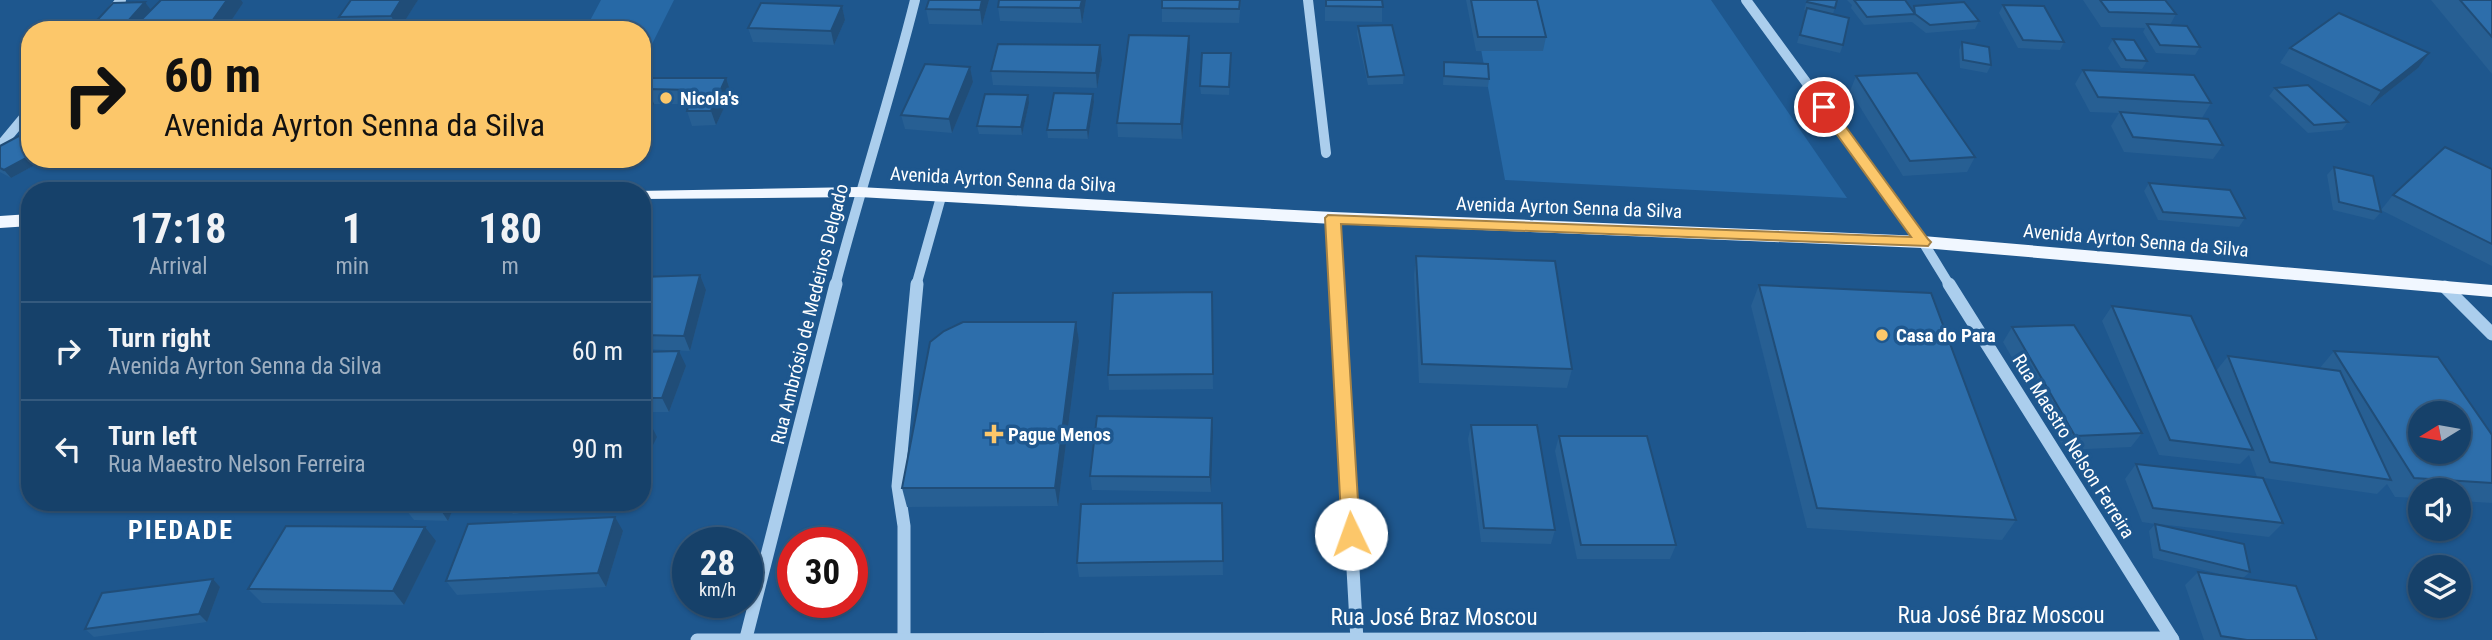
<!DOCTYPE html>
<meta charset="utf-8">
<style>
body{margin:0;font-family:"Roboto Condensed",sans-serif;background:#1f4870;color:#f1f3f6;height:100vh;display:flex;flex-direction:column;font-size:26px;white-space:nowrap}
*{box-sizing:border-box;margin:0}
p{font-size:23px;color:#9eafc1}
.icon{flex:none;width:38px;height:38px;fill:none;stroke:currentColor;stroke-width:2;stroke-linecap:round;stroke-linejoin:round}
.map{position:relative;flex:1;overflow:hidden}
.drawer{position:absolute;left:21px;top:182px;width:630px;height:329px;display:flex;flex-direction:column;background:#16416a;border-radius:28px;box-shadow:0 2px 5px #0004,0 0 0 2px #355a7e}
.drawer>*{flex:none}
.top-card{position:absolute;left:21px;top:21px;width:630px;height:147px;border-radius:28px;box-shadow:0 2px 5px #0004,0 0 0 2px #355a7e;background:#fcc76a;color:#111;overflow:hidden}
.needle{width:46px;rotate:259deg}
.fabs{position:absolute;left:2408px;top:401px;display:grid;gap:14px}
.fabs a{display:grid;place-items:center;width:63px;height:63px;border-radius:50%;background:#16416a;box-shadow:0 2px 5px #0004,0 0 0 2px #355a7e;font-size:35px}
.speed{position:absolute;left:672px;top:527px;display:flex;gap:14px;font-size:35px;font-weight:700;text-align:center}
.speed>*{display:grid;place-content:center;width:91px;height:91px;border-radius:50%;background:#16416a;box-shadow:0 2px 5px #0004,0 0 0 2px #355a7e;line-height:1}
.speed small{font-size:18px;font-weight:400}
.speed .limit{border:10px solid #d22;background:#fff;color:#111}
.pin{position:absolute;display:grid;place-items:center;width:60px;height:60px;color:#fff;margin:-30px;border:4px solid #fff;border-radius:50%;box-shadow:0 2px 7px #0007}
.me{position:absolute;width:77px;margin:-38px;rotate:357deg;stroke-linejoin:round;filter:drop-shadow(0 0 5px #0008)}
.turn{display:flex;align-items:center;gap:24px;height:147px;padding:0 28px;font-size:32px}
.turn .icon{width:91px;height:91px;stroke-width:2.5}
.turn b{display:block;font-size:49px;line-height:60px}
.eta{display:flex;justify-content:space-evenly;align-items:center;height:119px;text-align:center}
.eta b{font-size:42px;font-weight:700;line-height:49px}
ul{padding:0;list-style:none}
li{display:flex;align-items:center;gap:21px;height:98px;padding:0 28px;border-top:2px solid #355a7e}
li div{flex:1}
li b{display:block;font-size:26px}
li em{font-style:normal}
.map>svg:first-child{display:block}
</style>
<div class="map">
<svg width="2492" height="640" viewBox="0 0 2492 640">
<rect width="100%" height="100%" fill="#1e578e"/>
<g fill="#2769a6">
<polygon points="601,0 674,0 650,48 642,48 642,30 585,30"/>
<polygon points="1472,0 1711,0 1847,198 1505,180"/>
</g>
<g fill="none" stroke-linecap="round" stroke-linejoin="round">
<g stroke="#abceed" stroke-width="10">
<polyline points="1308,0 1326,153"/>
<polyline points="1746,0 1923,242 1950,286"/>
<polyline points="96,30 121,0"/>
<polyline points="0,146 30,110"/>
<polyline points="1333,218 1337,286"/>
<path d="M835,286C860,190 891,96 915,0"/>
<polyline points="916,286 941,197"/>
</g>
<g stroke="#abceed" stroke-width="13">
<polyline points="1337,284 1357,640"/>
<polyline points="1949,284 2173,640"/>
<polyline points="2445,287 2492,334"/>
<polyline points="746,638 836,284"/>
<polyline points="904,639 904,526 898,486 917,284"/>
<polyline points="697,640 2172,638"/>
</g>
<g fill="#f1f7ff" fill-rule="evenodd">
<polygon points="859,187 1333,212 1923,236 2492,285 2492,297 1923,248 1333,224 859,197 642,199 642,191 636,191"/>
<polygon points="30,214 30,226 0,228 0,216"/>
</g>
</g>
<g fill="#275f93">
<polygon points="351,0 418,0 399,30 335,30 346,29 339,17"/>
<polygon points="989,0 982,25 929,24 926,9"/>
<polygon points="999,0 1086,0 1082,23 1000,21 998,7"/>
<polygon points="1162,0 1241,0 1239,23 1162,22"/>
<polygon points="1325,0 1382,0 1382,22 1325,21"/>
<polygon points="1466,0 1537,0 1546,37 1543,51 1476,51"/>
<polygon points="1807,0 1837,0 1833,14 1843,45 1840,53 1797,43 1806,10 1804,10"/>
<polygon points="1847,0 1905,0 1913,11 1914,6 1979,21 1975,29 1926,33 1912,22 1864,25 1851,8 1852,5"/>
<polygon points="2083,0 2165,0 2176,14 2170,25 2200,47 2195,55 2156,53 2143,32 2145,28 2101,27"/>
<polygon points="2431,0 2492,0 2492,74"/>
<polygon points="145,2 151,10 243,3 225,30 141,30 137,25"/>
<polygon points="2003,5 2064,42 2060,50 2018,48 1999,13"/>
<polygon points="842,6 845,20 834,45 753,42 748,28"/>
<polygon points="1358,26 1404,75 1403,84 1368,85 1357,34"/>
<polygon points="2113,39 2147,61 2142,69 2121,68 2108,48"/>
<polygon points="1962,42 1991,65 1987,73 1960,68 1959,50"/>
<polygon points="2290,48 2418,68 2370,106 2280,63"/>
<polygon points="1190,50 1182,139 1118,137 1117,123"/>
<polygon points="1231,53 1229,95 1201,94 1200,86"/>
<polygon points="1102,60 1097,88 993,85 991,71"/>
<polygon points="1444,62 1489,79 1488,87 1443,85"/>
<polygon points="970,67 973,82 952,133 905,129 901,115"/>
<polygon points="2083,70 2211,103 2202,118 2183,117 2223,145 2213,159 2124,152 2111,126 2119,113 2090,112 2075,84"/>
<polygon points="1856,76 1975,157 1967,172 1903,176 1850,91"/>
<polygon points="642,78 726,78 731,93 716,125 692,126 687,111 689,104 654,104 645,123 642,123"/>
<polygon points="2275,88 2348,122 2342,130 2308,133 2269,96"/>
<polygon points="1093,94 1094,102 1088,139 1048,138 1047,130"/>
<polygon points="1029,103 1022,135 979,134 977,126"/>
<polygon points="0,146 30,159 46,159 11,178 0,172"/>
<polygon points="78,159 105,159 91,167"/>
<polygon points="2334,167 2381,212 2374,220 2333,210 2327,175"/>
<polygon points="2492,169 2492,266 2381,210 2393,195"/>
<polygon points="2149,183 2245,218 2239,227 2158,220 2144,191"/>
<polygon points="1416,256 1572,369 1567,388 1419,383 1414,275"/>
<polygon points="700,275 706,290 690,351 642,349 642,277"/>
<polygon points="1759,285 2016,520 2002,540 1807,528 1751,306"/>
<polygon points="1212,292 1213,389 1109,390 1108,375"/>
<polygon points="2112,306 2216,371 2228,356 2319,369 2334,351 2492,435 2492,503 2459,501 2459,490 2420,490 2420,498 2395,497 2387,484 2377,494 2257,477 2249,455 2240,464 2159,455 2102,321"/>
<polygon points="1076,322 1079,341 1058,506 907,507 902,488"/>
<polygon points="2012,327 2142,433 2131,447 2065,450 2003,342"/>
<polygon points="642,352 686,366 669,412 642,412"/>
<polygon points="1471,425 1555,530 1551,544 1481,542 1468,439"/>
<polygon points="1213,432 1211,492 1092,490 1090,476"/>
<polygon points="1559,436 1676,545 1670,559 1577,559 1555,451"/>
<polygon points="2136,464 2283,523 2269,537 2159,524 2250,572 2243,578 2317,640 2204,640 2185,585 2198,572 2228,576 2153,558 2149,531 2155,524 2142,522 2125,479"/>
<polygon points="312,502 367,502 359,513 313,503"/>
<polygon points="404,502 456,502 448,521 414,520 403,506"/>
<polygon points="505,502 549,502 548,509 513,514"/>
<polygon points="571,502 621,502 618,507 575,509"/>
<polygon points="1222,503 1223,575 1079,577 1077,563"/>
<polygon points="623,531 606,587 457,595 446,581"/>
<polygon points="436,541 404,605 262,603 248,589"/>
<polygon points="213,579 220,587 207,622 94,637 85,629"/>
</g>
<g fill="#204d78">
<polygon points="227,0 241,0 243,3 225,30 213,30 210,24"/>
<polygon points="401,0 418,0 399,30 391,16"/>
<polygon points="982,0 989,0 982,25 980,10"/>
<polygon points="1082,0 1086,0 1082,23 1080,8"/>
<polygon points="145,2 151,10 133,30 120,30"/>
<polygon points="842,6 845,20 834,45 831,31"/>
<polygon points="1189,36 1190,50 1182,139 1181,124"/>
<polygon points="1100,45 1102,60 1097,88 1096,73"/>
<polygon points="2429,53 2418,68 2370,106 2381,91"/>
<polygon points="970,67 973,82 952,133 949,119"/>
<polygon points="726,78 731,93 716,125 711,111"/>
<polygon points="648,89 654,104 645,123 642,115 642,102"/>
<polygon points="1093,94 1094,102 1088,139 1087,130"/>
<polygon points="1028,95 1029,103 1022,135 1021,127"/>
<polygon points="30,156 30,159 46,159 11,178 4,170"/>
<polygon points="85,159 105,159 91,167"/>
<polygon points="700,275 706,290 690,351 684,336"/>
<polygon points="1076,322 1079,341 1058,506 1055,488"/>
<polygon points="679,351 686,366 669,412 662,398"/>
<polygon points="1212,418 1213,432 1211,492 1210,477"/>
<polygon points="650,423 657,437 642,467 642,437"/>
<polygon points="350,502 367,502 359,513"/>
<polygon points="440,502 456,502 448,521 438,506"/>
<polygon points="543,502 549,502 548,509"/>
<polygon points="615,502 621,502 618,507"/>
<polygon points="615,517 623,531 606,587 598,573"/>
<polygon points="425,527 436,541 404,605 393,591"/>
<polygon points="213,579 220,587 207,622 199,614"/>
</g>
<g fill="#2d6eab" stroke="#204d78" stroke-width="2" fill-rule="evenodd">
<polygon points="161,0 227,0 210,24 137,24"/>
<polygon points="351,0 401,0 391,16 339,17"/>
<polygon points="929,0 982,0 980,10 926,9"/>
<polygon points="999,0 1082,0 1080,8 998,7"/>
<polygon points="1162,0 1240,0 1239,9 1162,8"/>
<polygon points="1326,0 1382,0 1383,7 1326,6"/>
<polygon points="1471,0 1537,0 1546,37 1478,37"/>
<polygon points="1808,0 1837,0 1835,8 1807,2"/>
<polygon points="1854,0 1905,0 1915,14 1914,6 1964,2 1979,21 1930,25 1915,14 1867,17"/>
<polygon points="2100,0 2165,0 2176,14 2109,12"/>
<polygon points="2460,0 2492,0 2492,37"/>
<polygon points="145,2 120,30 88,30 113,3"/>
<polygon points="761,3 842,6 831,31 748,28"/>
<polygon points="2003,5 2044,6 2064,42 2023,40"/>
<polygon points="1807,8 1849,18 1843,45 1800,35"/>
<polygon points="2339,13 2429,53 2381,91 2290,48"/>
<polygon points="2147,24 2187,26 2200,47 2160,45"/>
<polygon points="1392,25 1404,75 1368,77 1358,26"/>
<polygon points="364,28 363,30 335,30"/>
<polygon points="1129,35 1189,36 1181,124 1117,123"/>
<polygon points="2113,39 2134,40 2147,61 2126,60"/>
<polygon points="1962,42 1989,47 1991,65 1963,60"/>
<polygon points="998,44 1100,45 1096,73 991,71"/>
<polygon points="1202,53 1231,53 1229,87 1200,86"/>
<polygon points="1444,62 1488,64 1489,79 1444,76"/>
<polygon points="925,64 970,67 949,119 901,115"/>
<polygon points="2083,70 2194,75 2211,103 2098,97"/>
<polygon points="1917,73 1975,157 1910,161 1856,76"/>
<polygon points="642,78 726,78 711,111 687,111 692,90 648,89 642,102"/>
<polygon points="2308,85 2348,122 2314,125 2275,88"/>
<polygon points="1054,93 1093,94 1087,130 1047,130"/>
<polygon points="985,94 1028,95 1021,127 977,126"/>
<polygon points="2120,112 2208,119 2223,145 2133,137"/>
<polygon points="30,130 30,156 4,170 0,168 0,146"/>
<polygon points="2445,147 2492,169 2492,244 2393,195"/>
<polygon points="2334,167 2373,176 2381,212 2339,202"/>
<polygon points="2149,183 2230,190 2245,218 2163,212"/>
<polygon points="1416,256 1555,261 1572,369 1422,364"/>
<polygon points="700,275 684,336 642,335 642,277"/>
<polygon points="1759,285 1931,293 2016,520 1817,508"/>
<polygon points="1212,292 1213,374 1108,375 1113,293"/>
<polygon points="2112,306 2191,316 2253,450 2170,440"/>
<polygon points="963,322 1076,322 1055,488 902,488 930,342 944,331"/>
<polygon points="2074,325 2142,433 2075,436 2012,327"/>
<polygon points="679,351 662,398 642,398 642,352"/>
<path d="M2334,351L2438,357L2492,435V483L2414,478ZM2420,413H2459V452H2420Z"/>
<polygon points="2228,356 2340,371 2391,480 2270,462"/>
<polygon points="1097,416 1212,418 1210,477 1090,476"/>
<polygon points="642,423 650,423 642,437"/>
<polygon points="1471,425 1537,425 1555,530 1484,528"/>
<polygon points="1559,436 1647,436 1676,545 1581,545"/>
<polygon points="2136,464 2263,478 2283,523 2153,508"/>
<polygon points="404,502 440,502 438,506 403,506"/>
<polygon points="1222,503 1223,561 1077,563 1081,504"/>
<polygon points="615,517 598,573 446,581 468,524"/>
<polygon points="2155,524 2244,544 2250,572 2160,550"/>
<polygon points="286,526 425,527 393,591 248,589"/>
<polygon points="2198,572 2296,586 2317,640 2247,640 2221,636"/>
<polygon points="213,579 199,614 85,629 102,593"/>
</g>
<polygon fill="#fcc76a" stroke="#a48145" stroke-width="2" points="1824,102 1829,104 1928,239 1931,242 1928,246 1341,224 1360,534 1357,540 1351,542 1344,540 1342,534 1325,218 1328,215 1911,237 1817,107"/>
<g fill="#fcc76a" stroke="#1e578e" stroke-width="2.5">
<circle cx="666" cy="98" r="7"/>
<circle cx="1882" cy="335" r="7"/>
<path d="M990.5 423.5h7v7h7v7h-7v7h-7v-7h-7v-7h7z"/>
</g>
<g text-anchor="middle" stroke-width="7" stroke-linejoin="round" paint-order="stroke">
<g font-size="19" font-weight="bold" fill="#fff" stroke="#1e578e" text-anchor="start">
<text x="680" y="105">Nicola's</text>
<text x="1896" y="342">Casa do Para</text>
<text x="1008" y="441">Pague Menos</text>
</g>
<g font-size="19" fill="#fff" stroke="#1e578e">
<text transform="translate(1003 179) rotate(3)" y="7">Avenida Ayrton Senna da Silva</text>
<text transform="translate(1569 207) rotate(2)" y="7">Avenida Ayrton Senna da Silva</text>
<text transform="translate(2136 240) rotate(5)" y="7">Avenida Ayrton Senna da Silva</text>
<text transform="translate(809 314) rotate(-76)" y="7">Rua Ambrósio de Medeiros Delgado</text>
<text transform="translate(2074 446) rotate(58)" y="7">Rua Maestro Nelson Ferreira</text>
</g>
<g font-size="23" fill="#fff" stroke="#1e578e">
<text x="2001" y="623">Rua José Braz Moscou</text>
<text x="1434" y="625">Rua José Braz Moscou</text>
</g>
<g font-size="26" font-weight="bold" letter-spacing="2" fill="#fff" stroke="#1e578e">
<text x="181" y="539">PIEDADE</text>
</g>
</g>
</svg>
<div class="fabs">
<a><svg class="needle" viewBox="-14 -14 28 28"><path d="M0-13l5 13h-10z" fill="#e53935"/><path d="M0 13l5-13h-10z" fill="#9eafc1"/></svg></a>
<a><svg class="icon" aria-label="sound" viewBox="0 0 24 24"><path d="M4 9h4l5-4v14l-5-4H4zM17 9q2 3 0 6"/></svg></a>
<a><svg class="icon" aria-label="layers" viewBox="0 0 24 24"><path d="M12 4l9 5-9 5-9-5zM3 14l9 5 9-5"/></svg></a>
</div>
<div class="speed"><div>28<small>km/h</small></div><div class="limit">30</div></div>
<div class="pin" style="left:1824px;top:107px;background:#d93025"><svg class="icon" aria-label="arrive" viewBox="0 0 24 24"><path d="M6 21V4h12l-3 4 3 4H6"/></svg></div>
<svg class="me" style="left:1351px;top:534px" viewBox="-20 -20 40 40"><circle r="19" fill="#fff"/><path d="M0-13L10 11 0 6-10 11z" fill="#fcc76a"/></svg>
<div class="top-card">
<div class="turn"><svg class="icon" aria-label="right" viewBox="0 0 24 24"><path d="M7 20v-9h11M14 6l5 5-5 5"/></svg><div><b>60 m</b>Avenida Ayrton Senna da Silva</div></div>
</div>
<section class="drawer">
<div class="eta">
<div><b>17:18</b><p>Arrival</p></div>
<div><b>1</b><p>min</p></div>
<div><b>180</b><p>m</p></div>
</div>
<ul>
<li><svg class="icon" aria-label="right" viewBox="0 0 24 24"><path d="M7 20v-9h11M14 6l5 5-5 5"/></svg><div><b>Turn right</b><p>Avenida Ayrton Senna da Silva</p></div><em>60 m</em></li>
<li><svg class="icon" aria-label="left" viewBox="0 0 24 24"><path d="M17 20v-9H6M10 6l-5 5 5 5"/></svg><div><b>Turn left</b><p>Rua Maestro Nelson Ferreira</p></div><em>90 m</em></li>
</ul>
</section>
</div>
